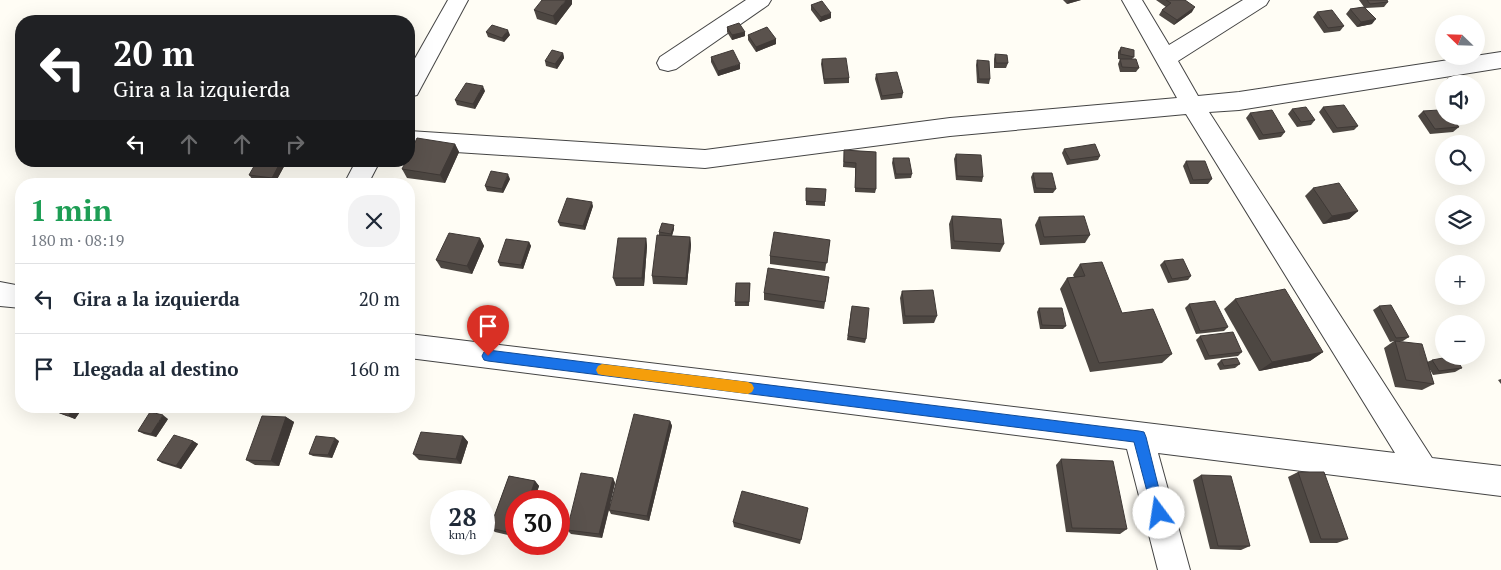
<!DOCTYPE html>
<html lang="es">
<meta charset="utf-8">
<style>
body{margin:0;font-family:"PT Serif",serif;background:#f2f2f3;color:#1f2937;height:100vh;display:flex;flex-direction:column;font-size:19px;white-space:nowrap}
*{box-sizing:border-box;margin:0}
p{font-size:16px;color:#747a83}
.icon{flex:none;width:28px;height:28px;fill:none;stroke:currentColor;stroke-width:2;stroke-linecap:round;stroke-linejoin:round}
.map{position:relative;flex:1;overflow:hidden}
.panel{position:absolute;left:15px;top:178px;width:400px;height:235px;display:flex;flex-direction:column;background:#fff;border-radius:20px;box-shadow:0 5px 20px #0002}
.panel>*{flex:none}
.top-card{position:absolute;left:15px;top:15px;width:400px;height:152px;border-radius:20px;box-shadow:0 5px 20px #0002;background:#202124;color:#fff;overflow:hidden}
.needle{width:32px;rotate:293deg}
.controls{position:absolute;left:1435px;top:15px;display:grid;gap:10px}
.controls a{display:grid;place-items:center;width:50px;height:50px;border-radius:50%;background:#fff;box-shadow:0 5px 20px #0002;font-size:25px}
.speed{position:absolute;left:430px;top:490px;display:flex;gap:10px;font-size:25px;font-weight:700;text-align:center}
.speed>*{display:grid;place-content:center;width:65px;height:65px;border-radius:50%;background:#fff;box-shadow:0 5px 20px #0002;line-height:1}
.speed small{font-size:12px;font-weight:400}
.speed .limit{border:8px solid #d22;background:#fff;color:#111}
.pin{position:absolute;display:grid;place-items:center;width:42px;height:42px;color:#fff;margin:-51px -21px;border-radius:50% 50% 50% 0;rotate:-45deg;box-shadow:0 0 5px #0007}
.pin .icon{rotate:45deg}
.me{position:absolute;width:55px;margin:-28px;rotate:346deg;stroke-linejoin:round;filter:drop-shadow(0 0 4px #0008)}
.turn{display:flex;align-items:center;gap:18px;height:105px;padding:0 15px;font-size:22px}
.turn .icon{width:65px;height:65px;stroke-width:2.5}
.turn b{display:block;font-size:35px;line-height:42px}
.lanes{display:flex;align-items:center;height:48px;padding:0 15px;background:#0003;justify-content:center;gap:25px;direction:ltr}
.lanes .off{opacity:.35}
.round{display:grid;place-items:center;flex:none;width:52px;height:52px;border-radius:20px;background:#f2f2f3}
.headline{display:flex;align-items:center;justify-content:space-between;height:85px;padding:0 15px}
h1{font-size:30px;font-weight:700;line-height:38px;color:#1e9e55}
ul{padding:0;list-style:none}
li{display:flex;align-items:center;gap:15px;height:70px;padding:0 15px;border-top:1px solid #e0e1e3}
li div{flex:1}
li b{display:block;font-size:19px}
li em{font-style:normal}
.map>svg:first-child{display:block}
</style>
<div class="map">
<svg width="1501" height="570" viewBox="0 0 1501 570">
<rect width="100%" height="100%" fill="#fffdf5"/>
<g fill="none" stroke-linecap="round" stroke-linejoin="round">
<defs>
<g id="minor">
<polygon points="448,0 468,0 417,95 409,97 409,69"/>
<polygon points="746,0 771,0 768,5 676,69 668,71 660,69 657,63 660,57"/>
<polygon points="1122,0 1142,0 1169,45 1243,0 1269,0 1266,5 1178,61 1198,96 1239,92 1501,52 1501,68 1239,110 1209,112 1432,458 1501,466 1501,496 1158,453 1190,570 1158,570 1127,449 409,358 409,334 1395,453 1186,114 950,136 705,168 409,149 409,131 705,150 950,118 1177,98"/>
<polygon points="356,161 380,161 368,184 344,184"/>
<polygon points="0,282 21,286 21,308 0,306"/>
</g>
</defs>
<use href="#minor" stroke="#444" stroke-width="2"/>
<use href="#minor" fill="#fff" fill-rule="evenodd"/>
</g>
<g fill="#4d4742">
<polygon points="1063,0 1081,0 1067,4"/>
<polygon points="1156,0 1185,0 1192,12 1174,25 1159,15 1162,10 1166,7"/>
<polygon points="1359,0 1387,0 1388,2 1384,7 1366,8 1372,24 1357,27 1346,14 1350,9 1364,7"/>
<polygon points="572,4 556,25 537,19 534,10"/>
<polygon points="811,5 831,18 820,22 811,10"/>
<polygon points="1317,12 1344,26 1340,31 1324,33 1313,17"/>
<polygon points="727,27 745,32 745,36 732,40 727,32"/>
<polygon points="486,32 510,35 504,42 488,37"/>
<polygon points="748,35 776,39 776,44 756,52 748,40"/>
<polygon points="1121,47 1134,57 1132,59 1139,68 1136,72 1120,72 1118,64 1120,59 1118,59 1118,52"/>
<polygon points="563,53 564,58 557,69 546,66 545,61"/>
<polygon points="995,54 1008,63 1006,68 994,68 994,59"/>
<polygon points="711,57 740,69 718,76 711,62"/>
<polygon points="822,59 849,78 849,83 824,84 821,64"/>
<polygon points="977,60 990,79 989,84 977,83 976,65"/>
<polygon points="876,74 903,93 902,98 881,100 875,79"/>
<polygon points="1447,79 1472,84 1444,84 1444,87 1442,84"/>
<polygon points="485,91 475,109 457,105 455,100"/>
<polygon points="1323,107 1358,126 1354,130 1333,133 1319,112"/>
<polygon points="1292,109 1315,120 1311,125 1297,127 1288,114"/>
<polygon points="1423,111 1444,117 1459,127 1453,132 1430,134 1418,116"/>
<polygon points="1250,113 1285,132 1281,137 1259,140 1246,118"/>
<polygon points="455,144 459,152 445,183 407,178 402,169"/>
<polygon points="1064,149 1100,156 1098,160 1067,165 1062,153"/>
<polygon points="844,150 876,152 876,189 875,193 855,192 855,168 843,167"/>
<polygon points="956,154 983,177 982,182 956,180 954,159"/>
<polygon points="893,158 912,174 911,178 895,179 892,163"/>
<polygon points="287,161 275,183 253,180 249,175"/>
<polygon points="1186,161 1212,179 1208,184 1190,184 1183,166"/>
<polygon points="1033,173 1056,189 1053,193 1034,193 1031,177"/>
<polygon points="510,179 503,193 487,191 485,186"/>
<polygon points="806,188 825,202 825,206 806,205"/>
<polygon points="1313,188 1358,211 1349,219 1323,224 1305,196"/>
<polygon points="593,206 585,230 560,226 558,222"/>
<polygon points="952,216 1004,244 1000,252 951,249 949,224"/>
<polygon points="1039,217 1090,235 1085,243 1040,245 1035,225"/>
<polygon points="674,229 672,236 690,237 691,245 687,285 653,284 652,276 659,235 659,232"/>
<polygon points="480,238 484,246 472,274 441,268 436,260"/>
<polygon points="646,238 647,246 644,286 616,286 613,278"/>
<polygon points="830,240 825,271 770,264 770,256"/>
<polygon points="529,242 531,246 523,269 500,266 498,262"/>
<polygon points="1164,261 1191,276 1188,280 1168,283 1160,265"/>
<polygon points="1080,264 1122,313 1172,354 1162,363 1090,372 1060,289 1067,278 1074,277 1073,275"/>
<polygon points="829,277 824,309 764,300 764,293"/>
<polygon points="736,283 750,283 749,306 735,306"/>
<polygon points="902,291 937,316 934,323 903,324 900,298"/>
<polygon points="1235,299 1323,352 1310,361 1259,371 1224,309"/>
<polygon points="1189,304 1228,327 1224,331 1196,334 1185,308"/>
<polygon points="1379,306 1409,337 1403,341 1398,341 1427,362 1432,360 1462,368 1455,372 1433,375 1429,368 1434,384 1422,390 1395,387 1384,348 1394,341 1390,342 1373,310"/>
<polygon points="1039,308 1066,326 1063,329 1040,329 1037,312"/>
<polygon points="851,310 866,339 865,343 847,340"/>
<polygon points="1200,336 1242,352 1238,356 1205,360 1196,340"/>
<polygon points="1221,360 1240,364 1235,368 1220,370 1217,364"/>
<polygon points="1501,379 1501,384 1498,380"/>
<polygon points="51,406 84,406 75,419 49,409"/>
<polygon points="286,417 294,422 279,466 255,465 246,460"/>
<polygon points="168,419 156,437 144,434 138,431"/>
<polygon points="670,421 672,426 649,521 611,514 609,510 602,538 571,534 567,530 613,478 615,483 610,505"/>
<polygon points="463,436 468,442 461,464 419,460 413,454"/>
<polygon points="193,441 198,444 181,469 162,463 157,460"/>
<polygon points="339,441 332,458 313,456 309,454"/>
<polygon points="1061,459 1127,529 1120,534 1066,532 1056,465"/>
<polygon points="1298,472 1348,539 1337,543 1310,543 1288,477"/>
<polygon points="1201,475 1250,546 1241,550 1210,549 1193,480"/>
<polygon points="509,476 535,481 539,486 534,501 516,501 516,537 495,532 490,528"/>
<polygon points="808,508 800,544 734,527 733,522"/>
</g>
<g fill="#3f3936">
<polygon points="566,0 572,0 572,4 556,25 553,16"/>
<polygon points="1069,0 1081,0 1067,4"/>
<polygon points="1195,7 1192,12 1174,25 1177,20"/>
<polygon points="831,13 831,18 820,22 821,17"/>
<polygon points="1376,19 1372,24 1357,27 1361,22"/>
<polygon points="508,30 510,35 504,42 502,38"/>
<polygon points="745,32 745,36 732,40 732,35"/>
<polygon points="776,39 776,44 756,52 756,47"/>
<polygon points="563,53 564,58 557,69 555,64"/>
<polygon points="740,64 740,69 718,76 718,71"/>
<polygon points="483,86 485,91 475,109 473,104"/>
<polygon points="455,144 459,152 445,183 440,175"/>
<polygon points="281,161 287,161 275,183 272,178"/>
<polygon points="508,174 510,179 503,193 502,189"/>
<polygon points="592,202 593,206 585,230 583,226"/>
<polygon points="1358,211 1349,219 1323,224 1332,216"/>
<polygon points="674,225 674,229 671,238 671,234"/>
<polygon points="690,237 691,245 687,285 686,278"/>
<polygon points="480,238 484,246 472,274 467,266"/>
<polygon points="646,238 647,246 644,286 642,278"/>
<polygon points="529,242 531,246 523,269 521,265"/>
<polygon points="1323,352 1310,361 1259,371 1272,362"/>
<polygon points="76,406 84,406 75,419 68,416"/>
<polygon points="163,415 168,419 156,437 151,434"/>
<polygon points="286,417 294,422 279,466 271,461"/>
<polygon points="670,421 672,426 649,521 647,516"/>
<polygon points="463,436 468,442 461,464 456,459"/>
<polygon points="335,438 339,441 332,458 328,455"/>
<polygon points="193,441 198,444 181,469 176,466"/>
<polygon points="613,478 615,483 602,538 599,534"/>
<polygon points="535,481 539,486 534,501 528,501"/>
</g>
<g fill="#5a524d" stroke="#3f3936">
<polygon points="542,0 566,0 553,16 534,10"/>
<polygon points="1166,0 1185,0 1195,7 1177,20 1162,10 1171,3"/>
<polygon points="1367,0 1387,0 1388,2 1370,4"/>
<polygon points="822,1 831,13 821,17 811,5"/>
<polygon points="1364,7 1376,19 1361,22 1350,9"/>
<polygon points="1332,10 1344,26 1328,28 1317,12"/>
<polygon points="739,23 745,32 732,35 727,27"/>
<polygon points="492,25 508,30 502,38 486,32"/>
<polygon points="767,27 776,39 756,47 748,35"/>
<polygon points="1121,47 1134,50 1134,57 1120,54"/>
<polygon points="552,50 563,53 555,64 545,61"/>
<polygon points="733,50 740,64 718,71 711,57"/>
<polygon points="995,54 1007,55 1008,63 996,63"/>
<polygon points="846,58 849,78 824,79 822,59"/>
<polygon points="1120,59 1136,59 1139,68 1122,67"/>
<polygon points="977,60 989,61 990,79 979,79"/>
<polygon points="897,72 903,93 882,96 876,74"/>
<polygon points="1468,78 1472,84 1450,84 1447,79"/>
<polygon points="466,83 483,86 473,104 455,100"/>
<polygon points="1344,105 1358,126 1337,128 1323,107"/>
<polygon points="1306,107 1315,120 1301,122 1292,109"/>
<polygon points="1272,110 1285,132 1263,135 1250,113"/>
<polygon points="1439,110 1444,117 1451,117 1459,127 1435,129 1423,111"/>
<polygon points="417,138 455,144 440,175 402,169 406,161 409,161 409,155"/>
<polygon points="1095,144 1100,156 1070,160 1064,149"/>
<polygon points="844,150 876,152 876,189 855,188 856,163 844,162"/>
<polygon points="956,154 981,155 983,177 957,176"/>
<polygon points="893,158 909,158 912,174 896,174"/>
<polygon points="257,161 281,161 272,178 249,175"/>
<polygon points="1186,161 1205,161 1212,179 1193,180"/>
<polygon points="491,171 508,174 502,189 485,186"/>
<polygon points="1033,173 1052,173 1056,189 1036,188"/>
<polygon points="1339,183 1358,211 1332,216 1313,188"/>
<polygon points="806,188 826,189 825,202 806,201"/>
<polygon points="567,198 592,202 583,226 558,222"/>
<polygon points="952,216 1001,219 1004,244 954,241"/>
<polygon points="1084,216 1090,235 1044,237 1039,217"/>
<polygon points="662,223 674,225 671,234 659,232"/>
<polygon points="774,232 830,240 827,263 770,256"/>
<polygon points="449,233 480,238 467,266 436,260"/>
<polygon points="657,235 690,237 686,278 652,276"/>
<polygon points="618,238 646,238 642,278 613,278"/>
<polygon points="506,239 529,242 521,265 498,262"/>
<polygon points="1183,259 1191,276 1172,279 1164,261"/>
<polygon points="1102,262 1122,313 1153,309 1172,354 1099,363 1067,278 1085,276 1080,264"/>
<polygon points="768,268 829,277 825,302 764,293"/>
<polygon points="736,283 750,283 749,302 735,302"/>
<polygon points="1285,289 1323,352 1272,362 1235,299"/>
<polygon points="933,290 937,316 905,316 902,291"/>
<polygon points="1215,301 1228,327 1200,331 1189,304"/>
<polygon points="1391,305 1409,337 1396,338 1379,306"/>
<polygon points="852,306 869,308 866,339 848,336"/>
<polygon points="1039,308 1062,308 1066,326 1042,325"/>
<polygon points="1233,332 1242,352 1209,356 1200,336"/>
<polygon points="1395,341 1422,344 1434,384 1406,380"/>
<polygon points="1454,356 1462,368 1439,371 1432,360"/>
<polygon points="1237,358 1240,364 1224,366 1221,360"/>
<polygon points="51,406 76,406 68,416 49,409"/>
<polygon points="150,412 163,415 151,434 138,431"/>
<polygon points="634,414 670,421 647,516 609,510"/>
<polygon points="262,416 286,417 271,461 246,460"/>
<polygon points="421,432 463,436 456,459 413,454"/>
<polygon points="174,435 193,441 176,466 157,460"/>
<polygon points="316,436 335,438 328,455 309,454"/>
<polygon points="1061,459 1113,461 1127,529 1072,528"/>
<polygon points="1298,472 1324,472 1348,539 1321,539"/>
<polygon points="581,473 613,478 599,534 567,530"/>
<polygon points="1201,475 1231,476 1250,546 1218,546"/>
<polygon points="509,476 535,481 528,501 516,501 516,534 490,528"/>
<polygon points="742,491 808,508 801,540 733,522"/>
<polygon points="450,498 465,501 448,501"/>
<polygon points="441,520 441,528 438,528"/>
</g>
<polygon fill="#1a73e8" stroke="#114b97" points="488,350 1139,431 1144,432 1146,437 1165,513 1164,518 1159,519 1154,518 1134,442 488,361 484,360 482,356 484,352"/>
<polygon fill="#f59e0b" points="602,364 748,382 752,384 754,388 752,392 748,394 602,375 598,374 596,370 598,366"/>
</svg>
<div class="controls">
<a><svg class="needle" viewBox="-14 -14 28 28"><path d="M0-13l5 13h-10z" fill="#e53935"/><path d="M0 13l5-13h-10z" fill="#747a83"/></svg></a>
<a><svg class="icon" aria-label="sound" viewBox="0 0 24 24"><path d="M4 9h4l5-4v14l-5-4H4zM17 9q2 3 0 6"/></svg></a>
<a><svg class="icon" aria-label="search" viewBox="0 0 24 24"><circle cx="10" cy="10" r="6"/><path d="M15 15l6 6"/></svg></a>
<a><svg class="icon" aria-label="layers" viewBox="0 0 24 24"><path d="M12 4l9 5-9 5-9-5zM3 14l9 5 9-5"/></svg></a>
<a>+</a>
<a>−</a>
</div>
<div class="speed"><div>28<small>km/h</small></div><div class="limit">30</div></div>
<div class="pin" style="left:488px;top:356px;background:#d93025"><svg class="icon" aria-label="arrive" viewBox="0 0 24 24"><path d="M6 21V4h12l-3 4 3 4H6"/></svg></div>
<svg class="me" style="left:1159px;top:513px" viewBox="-20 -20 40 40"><circle r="19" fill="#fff"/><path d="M0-13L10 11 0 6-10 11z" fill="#1a73e8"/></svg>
<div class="top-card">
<div class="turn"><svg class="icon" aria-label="left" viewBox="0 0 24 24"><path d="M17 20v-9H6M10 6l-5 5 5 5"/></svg><div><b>20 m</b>Gira a la izquierda</div></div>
<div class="lanes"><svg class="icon" aria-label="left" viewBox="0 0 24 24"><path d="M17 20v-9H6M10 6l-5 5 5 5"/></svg><svg class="icon off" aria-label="ahead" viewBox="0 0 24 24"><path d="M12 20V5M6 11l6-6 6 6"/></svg><svg class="icon off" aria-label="ahead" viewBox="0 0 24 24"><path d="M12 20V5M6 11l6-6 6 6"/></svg><svg class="icon off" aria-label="right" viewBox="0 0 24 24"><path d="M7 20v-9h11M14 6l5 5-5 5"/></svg></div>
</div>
<section class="panel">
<div class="headline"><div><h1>1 min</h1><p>180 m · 08:19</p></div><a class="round"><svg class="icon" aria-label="close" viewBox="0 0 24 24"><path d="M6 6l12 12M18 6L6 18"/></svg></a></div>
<ul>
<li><svg class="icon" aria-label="left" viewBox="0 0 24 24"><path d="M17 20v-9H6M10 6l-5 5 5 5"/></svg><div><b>Gira a la izquierda</b></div><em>20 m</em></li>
<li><svg class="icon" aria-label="arrive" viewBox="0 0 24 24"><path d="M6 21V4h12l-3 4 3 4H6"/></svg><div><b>Llegada al destino</b></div><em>160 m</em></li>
</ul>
</section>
</div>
